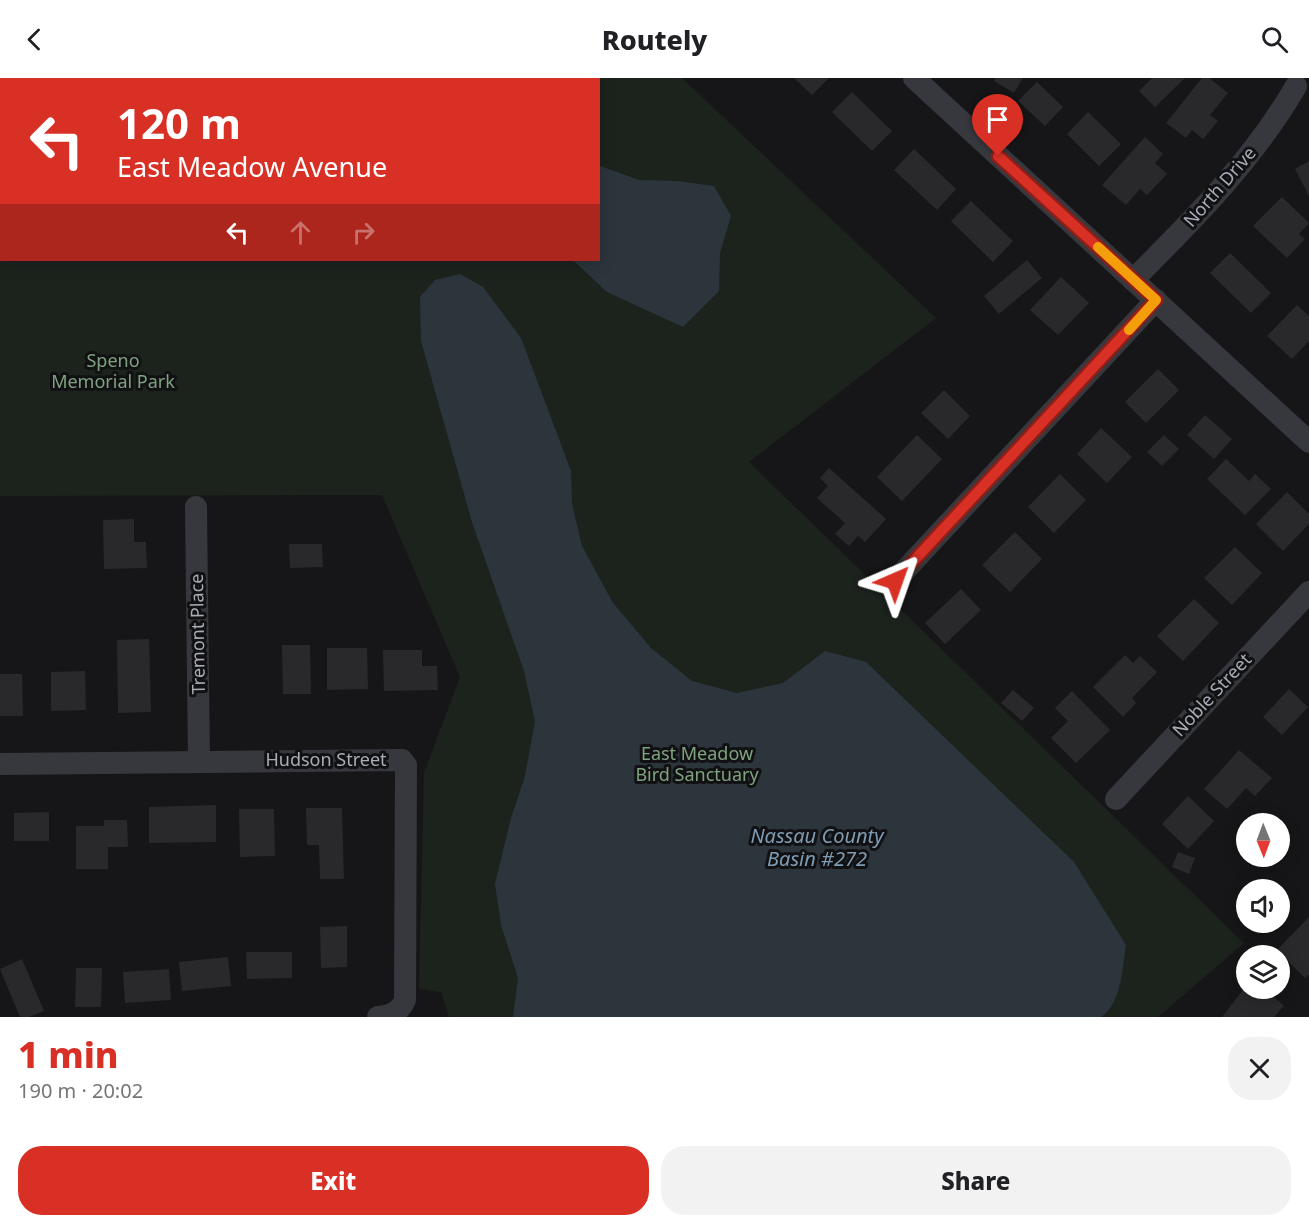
<!DOCTYPE html>
<meta charset="utf-8">
<style>
body{margin:0;font-family:"Noto Sans",sans-serif;background:#f2f2f2;color:#202124;height:100vh;display:flex;flex-direction:column;font-size:22px;white-space:nowrap}
*{box-sizing:border-box;margin:0}
p{font-size:20px;color:#757577}
.icon{flex:none;width:33px;height:33px;fill:none;stroke:currentColor;stroke-width:2;stroke-linecap:round;stroke-linejoin:round}
.map{position:relative;height:939px;overflow:hidden}
.side{display:flex;flex-direction:column;background:#fff;flex:1}
.side>*{flex:none}
.top-card{position:absolute;left:0px;top:0px;width:600px;height:183px;box-shadow:0 3px 15px #0003;background:#d93025;color:#fff;overflow:hidden}
.needle{width:39px;rotate:179deg}
.buttons{position:absolute;left:1236px;top:735px;display:grid;gap:12px}
.buttons a{display:grid;place-items:center;width:54px;height:54px;border-radius:50%;background:#fff;box-shadow:0 3px 15px #0003;font-size:30px}
.pin{position:absolute;display:grid;place-items:center;width:51px;height:51px;color:#fff;margin:-62px -26px;border-radius:50% 50% 50% 0;rotate:-45deg;box-shadow:0 0 6px #0007}
.pin .icon{rotate:45deg}
.me{position:absolute;width:66px;margin:-33px;rotate:43deg;stroke-linejoin:round;filter:drop-shadow(0 0 4px #0008)}
.turn{display:flex;align-items:center;gap:21px;height:126px;padding:0 18px;font-size:27px}
.turn .icon{width:78px;height:78px;stroke-width:2.5}
.turn b{display:block;font-size:42px;line-height:51px}
.lanes{display:flex;align-items:center;height:57px;padding:0 18px;background:#0003;justify-content:center;gap:30px;direction:ltr}
.lanes .off{opacity:.35}
.round{display:grid;place-items:center;flex:none;width:63px;height:63px;border-radius:24px;background:#f2f2f2}
.headline{display:flex;align-items:center;justify-content:space-between;height:102px;padding:0 18px}
h1{font-size:36px;font-weight:800;line-height:45px;color:#d93025}
.action{display:flex;gap:12px;margin-top:auto;padding:12px 18px}
.action a{flex:1;height:69px;border-radius:24px;background:#d93025;color:#fff;font-size:24px;font-weight:800;line-height:69px;text-align:center}
.action a+a{background:#f2f2f2;color:#202124}
header{display:flex;justify-content:space-between;align-items:center;height:78px;padding:0 18px;background:#fff;font-size:27px;font-weight:800}
.map>svg:first-child{display:block}
</style>
<header><svg class="icon" aria-label="back" viewBox="0 0 24 24"><path d="M15 5l-7 7 7 7"/></svg>Routely<svg class="icon" aria-label="search" viewBox="0 0 24 24"><circle cx="10" cy="10" r="6"/><path d="M15 15l6 6"/></svg></header>
<div class="map">
<svg width="1309" height="939" viewBox="0 0 1309 939">
<rect width="100%" height="100%" fill="#161618"/>
<path fill="#1c231d" fill-rule="evenodd" d="M0,0H682L936,240L749,384L1244,865L1158,939H449L441,914L419,911L424,695L460,599L382,417L0,418ZM2,2H598V182H2Z"/>
<g fill="#2c353c">
<polygon points="600,88 639,102 677,103 714,108 731,138 720,175 719,213 683,249 607,214 573,182 598,182"/>
<path d="M460,196L483,209L521,260L571,393L572,426L582,468L613,525L651,570L692,603L737,615L783,605L825,573L866,584L1074,784L1126,867C1122,890 1122,925 1101,939H513L518,900L501,847L495,806L511,740L525,698L535,643L524,593L472,444L421,263L420,219L435,202Z"/>
</g>
<g fill="#29292c">
<polygon points="794,0 829,0 812,17"/>
<polygon points="996,0 1023,0 1014,15 994,3"/>
<polygon points="1152,0 1185,0 1155,29 1139,13"/>
<polygon points="1202,0 1209,0 1228,15 1210,37 1218,43 1203,61 1192,52 1186,60 1166,45"/>
<polygon points="1037,4 1063,29 1045,48 1018,23"/>
<polygon points="852,14 892,53 872,73 832,34"/>
<polygon points="1088,34 1121,66 1099,88 1067,56"/>
<polygon points="1145,59 1163,76 1155,85 1167,96 1147,117 1140,111 1126,127 1102,107"/>
<polygon points="914,71 956,111 937,132 894,92"/>
<polygon points="1309,83 1309,118 1295,91"/>
<polygon points="1282,119 1309,145 1299,156 1305,161 1287,180 1253,148"/>
<polygon points="971,123 1013,163 993,184 951,143"/>
<polygon points="1230,175 1271,215 1251,235 1210,195"/>
<polygon points="1027,182 1042,200 999,236 984,218"/>
<polygon points="1061,199 1089,225 1058,257 1030,232"/>
<polygon points="1297,227 1309,238 1309,263 1292,281 1267,258"/>
<polygon points="1158,291 1179,312 1146,345 1125,324"/>
<polygon points="944,312 970,338 948,361 921,335"/>
<polygon points="1205,337 1232,361 1214,381 1187,357"/>
<polygon points="1101,350 1132,379 1107,405 1077,376"/>
<polygon points="917,357 942,381 902,423 877,399"/>
<polygon points="1164,357 1179,371 1162,388 1147,374"/>
<polygon points="1226,381 1249,403 1255,396 1271,411 1245,437 1207,401"/>
<polygon points="829,390 886,441 865,464 858,458 849,468 835,456 845,445 817,420 828,408 820,400"/>
<polygon points="1060,396 1086,422 1054,455 1028,429"/>
<polygon points="1287,414 1309,436 1309,446 1283,473 1256,446"/>
<polygon points="134,441 134,464 146,464 147,490 104,491 103,442"/>
<polygon points="1015,454 1042,481 1010,514 982,487"/>
<polygon points="289,466 322,466 323,489 290,490"/>
<polygon points="1235,469 1262,495 1232,527 1204,500"/>
<polygon points="961,511 981,532 945,566 925,545"/>
<polygon points="1194,521 1219,545 1183,583 1157,558"/>
<polygon points="149,561 151,634 118,635 117,562"/>
<polygon points="282,567 310,567 311,616 283,616"/>
<polygon points="327,570 367,570 368,611 327,612"/>
<polygon points="383,572 422,572 422,588 437,588 438,612 384,613"/>
<polygon points="1125,577 1133,585 1140,578 1157,594 1132,620 1136,625 1123,639 1093,609"/>
<polygon points="85,593 86,632 51,633 51,594"/>
<polygon points="0,596 22,596 23,638 0,638"/>
<polygon points="1289,611 1308,629 1282,657 1263,639"/>
<polygon points="1013,612 1034,630 1022,643 1001,625"/>
<polygon points="1072,613 1110,652 1076,685 1051,660 1068,643 1055,630"/>
<polygon points="1239,672 1272,700 1255,718 1246,710 1227,731 1204,711"/>
<polygon points="1188,718 1214,743 1188,771 1162,746"/>
<polygon points="216,727 216,764 149,765 149,729"/>
<polygon points="306,730 342,730 344,801 320,801 319,767 307,767"/>
<polygon points="239,731 274,731 275,778 240,779"/>
<polygon points="49,734 49,763 14,763 14,735"/>
<polygon points="104,742 127,742 128,769 108,769 108,791 76,791 76,748 104,748"/>
<polygon points="1178,774 1195,780 1189,796 1172,789"/>
<polygon points="1309,839 1309,896 1305,900 1277,872"/>
<polygon points="347,848 347,889 321,890 320,849"/>
<polygon points="246,874 292,874 292,900 247,901"/>
<polygon points="228,879 231,908 182,913 179,884"/>
<polygon points="22,881 44,933 29,939 20,939 0,891"/>
<polygon points="76,890 102,890 101,929 75,929"/>
<polygon points="169,891 171,922 125,925 123,894"/>
<polygon points="1246,908 1246,910 1264,910 1284,928 1274,939 1222,939"/>
</g>
<g fill="none" stroke-linecap="round" stroke-linejoin="round">
<g stroke="#3d3f44" stroke-width="4" stroke-dasharray="3 4.5" stroke-linecap="butt">
<polyline points="320,0 320,2"/>
<polyline points="438,2 440,0"/>
</g>
<g stroke="#37383d" stroke-width="22">
<polyline points="914,0 1309,364"/>
<path d="M1133,202C1193,142 1254,81 1296,8"/>
<polyline points="196,429 199,683"/>
<polyline points="895,503 1156,222"/>
<path d="M0,686L402,682L406,687L405,922C400,934 391,938 378,939"/>
<polyline points="1116,721 1309,514"/>
</g>
</g>
<g fill="none" stroke-linecap="round" stroke-linejoin="round">
<defs>
<polyline id="route" points="895,503 1156,222 998,78"/>
</defs>
<use href="#route" stroke="#8d1f18" stroke-width="15"/>
<use href="#route" stroke="#d93025" stroke-width="10"/>
<polyline stroke="#f59e0b" stroke-width="10" points="1098,169 1156,222 1129,252"/>
</g>
<g text-anchor="middle" stroke-width="6" stroke-linejoin="round" paint-order="stroke">
<g font-size="18" fill="#a8adb8" stroke="#111113">
<text transform="translate(1220 109) rotate(-49)" y="6">North Drive</text>
<text transform="translate(198 556) rotate(-91)" y="6">Tremont Place</text>
<text transform="translate(1212 617) rotate(-47)" y="6">Noble Street</text>
<text x="326" y="688">Hudson Street</text>
</g>
<g font-size="18" fill="#7fa381" stroke="#111113">
<text x="113" y="289">Speno<tspan x="113" dy="21">Memorial Park</tspan></text>
<text x="697" y="682">East Meadow<tspan x="697" dy="21">Bird Sanctuary</tspan></text>
</g>
<g font-size="20" font-style="italic" fill="#7f9bb3" stroke="#111113">
<text x="817" y="765">Nassau County<tspan x="817" dy="23">Basin #272</tspan></text>
</g>
</g>
</svg>
<div class="buttons">
<a><svg class="needle" viewBox="-14 -14 28 28"><path d="M0-13l5 13h-10z" fill="#e53935"/><path d="M0 13l5-13h-10z" fill="#757577"/></svg></a>
<a><svg class="icon" aria-label="sound" viewBox="0 0 24 24"><path d="M4 9h4l5-4v14l-5-4H4zM17 9q2 3 0 6"/></svg></a>
<a><svg class="icon" aria-label="layers" viewBox="0 0 24 24"><path d="M12 4l9 5-9 5-9-5zM3 14l9 5 9-5"/></svg></a>
</div>
<div class="pin" style="left:998px;top:78px;background:#d93025"><svg class="icon" aria-label="arrive" viewBox="0 0 24 24"><path d="M6 21V4h12l-3 4 3 4H6"/></svg></div>
<svg class="me" style="left:895px;top:503px" viewBox="-20 -20 40 40"><path d="M0-17L14 15 0 8-14 15z" fill="#d93025" stroke="#fff" stroke-width="4"/></svg>
<div class="top-card">
<div class="turn"><svg class="icon" aria-label="left" viewBox="0 0 24 24"><path d="M17 20v-9H6M10 6l-5 5 5 5"/></svg><div><b>120 m</b>East Meadow Avenue</div></div>
<div class="lanes"><svg class="icon" aria-label="left" viewBox="0 0 24 24"><path d="M17 20v-9H6M10 6l-5 5 5 5"/></svg><svg class="icon off" aria-label="ahead" viewBox="0 0 24 24"><path d="M12 20V5M6 11l6-6 6 6"/></svg><svg class="icon off" aria-label="right" viewBox="0 0 24 24"><path d="M7 20v-9h11M14 6l5 5-5 5"/></svg></div>
</div>
</div>
<section class="side">
<div class="headline"><div><h1>1 min</h1><p>190 m · 20:02</p></div><a class="round"><svg class="icon" aria-label="close" viewBox="0 0 24 24"><path d="M6 6l12 12M18 6L6 18"/></svg></a></div>
<div class="action"><a>Exit</a><a>Share</a></div>
</section>
